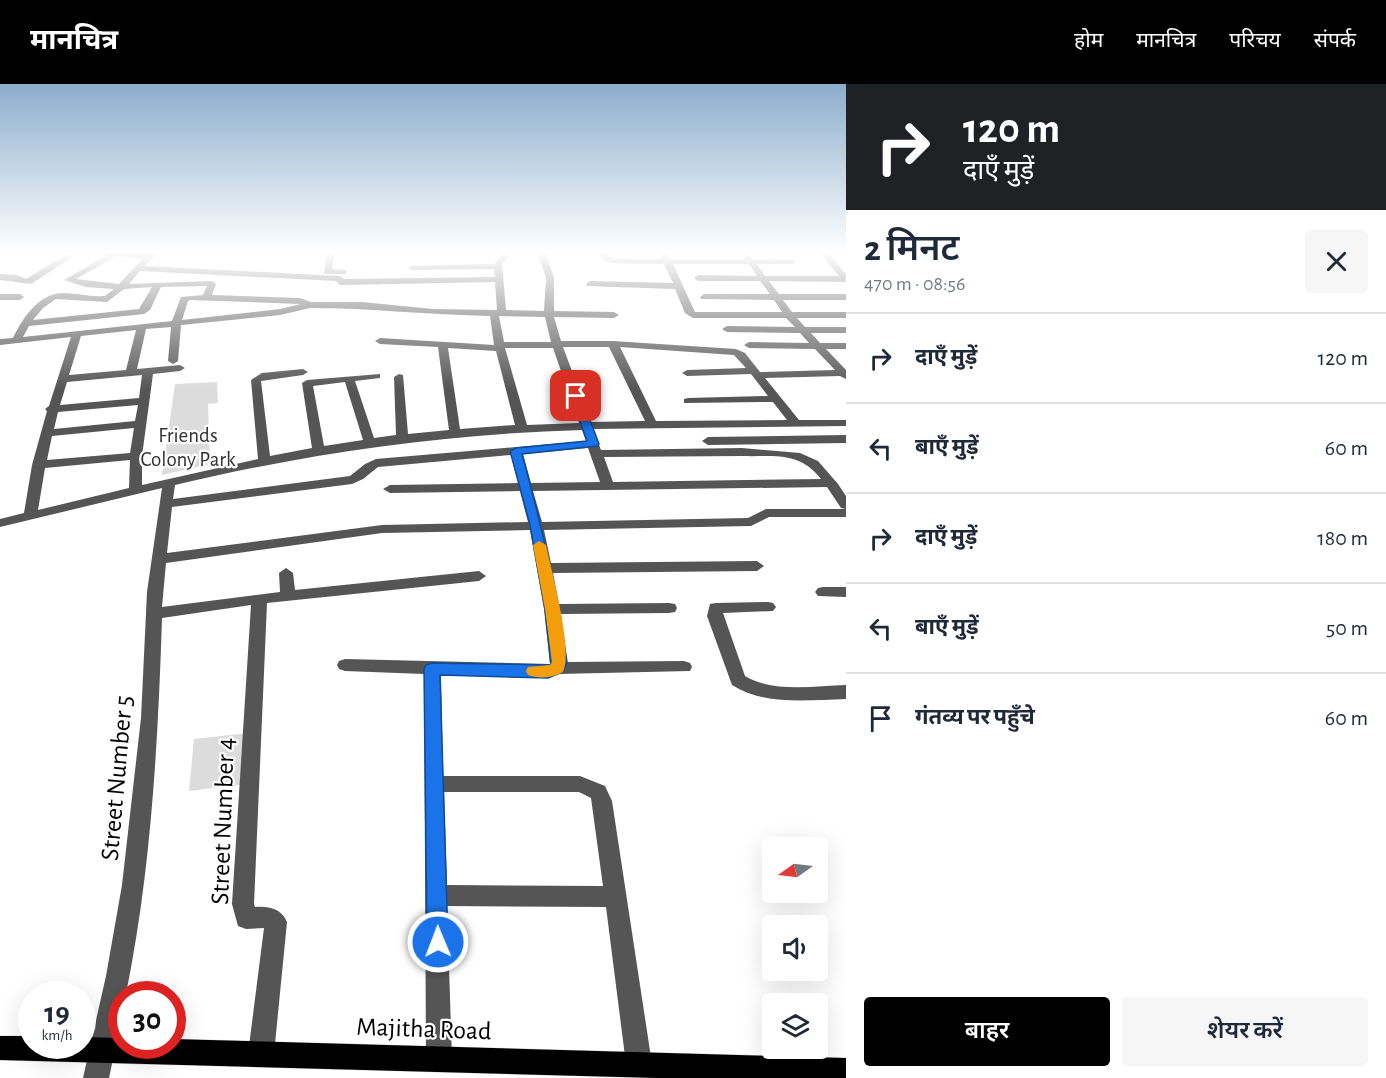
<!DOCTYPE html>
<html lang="hi">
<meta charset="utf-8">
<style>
body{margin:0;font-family:"Alegreya Sans","Noto Sans Devanagari",sans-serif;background:#f6f6f7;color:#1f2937;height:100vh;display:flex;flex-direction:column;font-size:22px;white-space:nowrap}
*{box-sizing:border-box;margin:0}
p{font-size:20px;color:#747a83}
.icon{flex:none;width:33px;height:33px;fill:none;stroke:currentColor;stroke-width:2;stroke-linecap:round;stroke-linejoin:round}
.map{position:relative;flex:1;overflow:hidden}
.sheet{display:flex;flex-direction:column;background:#fff;width:540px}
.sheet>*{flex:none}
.guide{background:#202124;color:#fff;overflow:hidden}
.needle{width:39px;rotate:256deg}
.buttons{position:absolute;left:762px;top:753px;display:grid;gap:12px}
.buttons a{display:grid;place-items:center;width:66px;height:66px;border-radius:6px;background:#fff;box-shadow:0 6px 24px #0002;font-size:30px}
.speed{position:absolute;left:18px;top:897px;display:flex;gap:12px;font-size:30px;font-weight:700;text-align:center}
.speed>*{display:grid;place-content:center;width:78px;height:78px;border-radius:50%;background:#fff;box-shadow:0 6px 24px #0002;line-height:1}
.speed small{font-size:15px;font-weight:400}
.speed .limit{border:9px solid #d22;background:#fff;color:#111}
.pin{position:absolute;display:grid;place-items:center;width:51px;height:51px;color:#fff;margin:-26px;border-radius:12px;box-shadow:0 3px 9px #0006}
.me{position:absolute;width:66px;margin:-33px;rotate:359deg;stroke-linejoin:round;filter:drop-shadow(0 0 4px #0008)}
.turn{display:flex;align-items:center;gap:21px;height:126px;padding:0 18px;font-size:27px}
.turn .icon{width:78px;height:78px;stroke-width:2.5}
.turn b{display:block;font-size:42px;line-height:51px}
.round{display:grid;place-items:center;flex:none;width:63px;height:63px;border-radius:6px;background:#f6f6f7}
.summary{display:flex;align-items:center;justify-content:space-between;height:102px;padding:0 18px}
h1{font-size:36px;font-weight:600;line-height:45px}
.button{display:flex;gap:12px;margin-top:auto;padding:12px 18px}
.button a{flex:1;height:69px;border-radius:6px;background:#000;color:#fff;font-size:24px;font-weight:600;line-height:69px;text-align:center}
.button a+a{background:#f6f6f7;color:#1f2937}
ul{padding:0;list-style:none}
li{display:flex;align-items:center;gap:18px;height:90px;padding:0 18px;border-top:2px solid #e0e1e3}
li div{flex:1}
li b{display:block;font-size:22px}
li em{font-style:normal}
header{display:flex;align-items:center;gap:36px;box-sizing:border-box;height:84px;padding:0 30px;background:#000;color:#fff}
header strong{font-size:28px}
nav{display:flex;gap:33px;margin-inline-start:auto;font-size:21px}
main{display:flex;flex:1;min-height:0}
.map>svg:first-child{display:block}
</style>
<header>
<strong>मानचित्र</strong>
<nav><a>होम</a><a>मानचित्र</a><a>परिचय</a><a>संपर्क</a></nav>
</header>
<main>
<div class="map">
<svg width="846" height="994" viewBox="0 0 846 994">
<rect width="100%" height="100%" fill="#fff"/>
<g fill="#dcdcdc">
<polygon points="217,298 218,319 208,320 210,380 162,391 175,300"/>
<polygon points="248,649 247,700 189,707 194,655"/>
</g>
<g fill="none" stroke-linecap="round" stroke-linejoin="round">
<defs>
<polygon id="major" points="0,952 32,952 32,962 82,962 82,953 122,954 122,962 172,962 172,955 846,974 846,994 657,994 0,976"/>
</defs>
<use href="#major" stroke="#dbdbdb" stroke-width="1"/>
<g fill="#555" fill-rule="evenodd">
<path d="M91,167L147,170L152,167H161L144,182L340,192L344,195L495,193L494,185L412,186L408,184L412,182L494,180L500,174L499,167H507L508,175L502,180L506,226L544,227L546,194L537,167H545L554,194V227L614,228L619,231L614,234L554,233L561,257H613L736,265L745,269L760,288L835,286L815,265L749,264L744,261L749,258L809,259L800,249L727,248L722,245L727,242L795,243L786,234H693L685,229L675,205L587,202L586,200L590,197L673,199L664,180L613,179L603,176L599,167H607L609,173L614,175H662L659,167H667L670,175H745L743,172L747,170L753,175L792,176L796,178L792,180H757L765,192H839L819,167H827L846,190V198L769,197L779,210H846V216H783L792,228H846V234H797L805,243H846V249H811L820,259H846V265H826L846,286V295L840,292L765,294L799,336H846V342L593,345L601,366L742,364L800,369L818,377L838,400L846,412V433H769L751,442L544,446L551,479L757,477L764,482L757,487L553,489L559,520L669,519L675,520L677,524L675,528L669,529L561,530L567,578L684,577L690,579L692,583L690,587L558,590L547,594L441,591L443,692H580L605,702L612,717L652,980L648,989L639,993L630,989L626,980L606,823L447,822L452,975L448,984L439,988L430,984L426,975L424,590L345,587L339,585L337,581L339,577L345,575L550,580L544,525L530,446L382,449L166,479L162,523L280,508L279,489L286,484L293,489L295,506L479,487L486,492L479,497L267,519L254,820L255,823C268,822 281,824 287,838L274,970L270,979L261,983L252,979L248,970L264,844L246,845L238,842L232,820L251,521L162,534C158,660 151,787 126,910H122V932L109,994H83L106,892L122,801L141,634L147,508L162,404L0,443V435L24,429L32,381L47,327L45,325L49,322L71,253L0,261V255L13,254C22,236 37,210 62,209C76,209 90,213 105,212L114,205L86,203L64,196L107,171ZM117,172L142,175L119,200L76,195ZM673,180H749L757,192L698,191L694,194L698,197H760L770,210H704L700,213L701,215L774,216L782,228H695ZM140,187L336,197L340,201L495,198L497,226L433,225L362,218H311L300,214L212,211L216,200L212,197L129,200ZM207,202L203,211L181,213L172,237L23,253L29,242L144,230L150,226L161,203ZM152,203L139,225L33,236L43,224L56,215L107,218L124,205ZM191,216L301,220L280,225L182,236L188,217ZM310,224C370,224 430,231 490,232L494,261L380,254L375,257L380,260L438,263L449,346L408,350L403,291L399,290L394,293L396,351L374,354L355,297L380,294V290L307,296L302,299L312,364L270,372L261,297L303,291L308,288L303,285L262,289L251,296L258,375L142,401V372L153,290L180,287L185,284L180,281L137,285L146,245L171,243L168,277L173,280L178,277L181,241L280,231ZM499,232L545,233L551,258H504ZM136,246L126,286L69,291L81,252ZM563,263H609L645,337L591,338ZM620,263L734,271L746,284L687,286L682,289L687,292L751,290L768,312L688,314L684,315V319L773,318L787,336L656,337ZM448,264L496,267L515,341L460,345ZM505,264H553L579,339L527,341ZM142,291L139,314L60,321L67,298ZM345,298L363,356L324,362L313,302ZM138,321L135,337L54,345L58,328ZM134,344L130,369L47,376L52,352ZM582,346L586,357L376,375L365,380L350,392L173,415L175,401C310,369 443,350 582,346ZM588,364L600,398L531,399L523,370ZM511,371L518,399L390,401L383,405L390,409L520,407L528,438L382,441L167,469L172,423L352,400L363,395L378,383ZM742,372C775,373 799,367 821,395L613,398L604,373ZM130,376L129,404L38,426L45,384ZM827,403L841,424L846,425H766L748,434L542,438L533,407ZM444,708H579L591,714L603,802L447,801Z"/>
<polygon points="221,167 270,167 266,169 225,169"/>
<polygon points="327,167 335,167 332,185 346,186 346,190 324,190"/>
<polygon points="67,170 74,172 31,200 0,196 0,190 17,191 26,195"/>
<polygon points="0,210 20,210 24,213 20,216 0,216"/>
<polygon points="846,351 846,359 708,361 702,357 708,353"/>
<polygon points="823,503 846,503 846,513 818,512 815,508 818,504"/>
<path d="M768,518L773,519L776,523L773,527L723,529L745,592C773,609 814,602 846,601V615C808,616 765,622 732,601L707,532L710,520L716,519Z"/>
</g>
<use href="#major" fill="#000" fill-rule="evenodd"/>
</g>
<linearGradient id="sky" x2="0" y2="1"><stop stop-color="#8cadcc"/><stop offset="0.55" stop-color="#fff"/><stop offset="1" stop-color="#fff" stop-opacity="0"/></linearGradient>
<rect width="846" height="306" fill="url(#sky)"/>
<path fill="#1a73e8" stroke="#114b97" stroke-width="1.5" d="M576,309L581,312L599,360L597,362L522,370C541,439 557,507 567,578L563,588L548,594L440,591L448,858L445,865L438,868L430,865L427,858L424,585L426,581L432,579L551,581L545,525L530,441L510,367L516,364L587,357L571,312Z"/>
<path fill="#f59e0b" d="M539,457L546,461C551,486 574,568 563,588C553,594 539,595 528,591L526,587L528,583L550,581L552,578L545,525L533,461Z"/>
<g text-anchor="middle" stroke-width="4.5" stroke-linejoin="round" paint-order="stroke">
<g font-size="21" fill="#333" stroke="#fff">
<text x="188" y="358">Friends<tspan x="188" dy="24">Colony Park</tspan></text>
</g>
<g font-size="26" fill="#000" stroke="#fff">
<text transform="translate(116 694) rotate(-85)" y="9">Street Number 5</text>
<text transform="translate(222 737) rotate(-88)" y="9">Street Number 4</text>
<text transform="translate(424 944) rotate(2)" y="9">Majitha Road</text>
</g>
</g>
</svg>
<div class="buttons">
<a><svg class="needle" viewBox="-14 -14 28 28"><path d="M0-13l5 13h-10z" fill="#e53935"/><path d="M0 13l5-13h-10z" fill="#747a83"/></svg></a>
<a><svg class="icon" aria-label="sound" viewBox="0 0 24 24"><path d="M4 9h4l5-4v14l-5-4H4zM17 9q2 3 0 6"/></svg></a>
<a><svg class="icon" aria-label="layers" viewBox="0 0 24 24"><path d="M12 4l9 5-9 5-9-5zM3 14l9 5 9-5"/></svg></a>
</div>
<div class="speed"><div>19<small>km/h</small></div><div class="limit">30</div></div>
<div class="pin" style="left:576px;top:312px;background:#d93025"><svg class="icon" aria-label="arrive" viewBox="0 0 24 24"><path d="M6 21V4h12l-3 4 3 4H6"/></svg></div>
<svg class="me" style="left:438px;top:858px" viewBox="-20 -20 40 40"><circle r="17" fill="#1a73e8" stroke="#fff" stroke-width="3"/><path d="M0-11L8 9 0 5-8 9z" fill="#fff"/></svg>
</div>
<section class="sheet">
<div class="guide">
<div class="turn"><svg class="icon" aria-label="right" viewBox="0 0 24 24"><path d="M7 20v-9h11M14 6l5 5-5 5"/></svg><div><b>120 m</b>दाएँ मुड़ें</div></div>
</div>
<div class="summary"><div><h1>2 मिनट</h1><p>470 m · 08:56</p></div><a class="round"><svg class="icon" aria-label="close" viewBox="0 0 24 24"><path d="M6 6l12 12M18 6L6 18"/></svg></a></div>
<ul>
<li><svg class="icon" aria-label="right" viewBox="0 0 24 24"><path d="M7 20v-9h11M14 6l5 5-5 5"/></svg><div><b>दाएँ मुड़ें</b></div><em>120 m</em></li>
<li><svg class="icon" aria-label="left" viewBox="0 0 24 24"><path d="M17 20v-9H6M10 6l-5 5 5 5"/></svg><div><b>बाएँ मुड़ें</b></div><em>60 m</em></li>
<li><svg class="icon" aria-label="right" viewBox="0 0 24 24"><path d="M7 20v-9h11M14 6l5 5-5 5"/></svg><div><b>दाएँ मुड़ें</b></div><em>180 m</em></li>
<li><svg class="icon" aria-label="left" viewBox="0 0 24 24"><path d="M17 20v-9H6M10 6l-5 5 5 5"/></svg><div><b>बाएँ मुड़ें</b></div><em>50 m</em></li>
<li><svg class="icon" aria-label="arrive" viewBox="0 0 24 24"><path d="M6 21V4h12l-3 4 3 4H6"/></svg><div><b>गंतव्य पर पहुँचे</b></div><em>60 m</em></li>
</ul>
<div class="button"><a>बाहर</a><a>शेयर करें</a></div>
</section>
</main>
